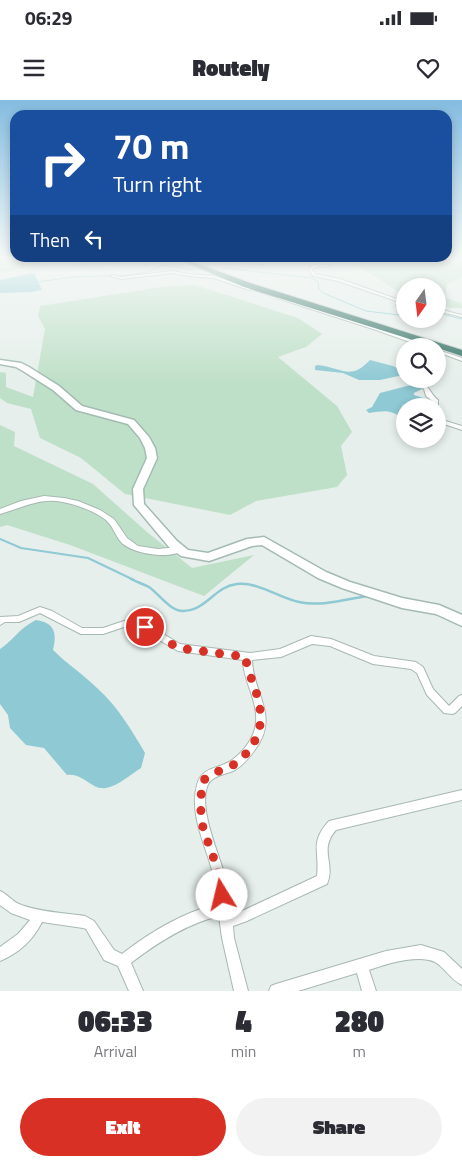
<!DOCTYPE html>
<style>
body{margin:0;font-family:"Titillium Web",sans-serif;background:#f2f2f3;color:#2b2b33;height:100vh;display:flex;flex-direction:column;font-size:19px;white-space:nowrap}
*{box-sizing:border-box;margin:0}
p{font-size:16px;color:#7c7c81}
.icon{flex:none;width:28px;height:28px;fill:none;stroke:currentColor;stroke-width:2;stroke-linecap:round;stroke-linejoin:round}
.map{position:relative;height:891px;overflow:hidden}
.details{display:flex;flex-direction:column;background:#fff;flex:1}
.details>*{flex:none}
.hud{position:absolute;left:10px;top:10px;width:442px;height:152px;border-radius:15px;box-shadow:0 2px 8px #0003;background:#1a4fa0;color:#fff;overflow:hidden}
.needle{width:32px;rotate:194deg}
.controls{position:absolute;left:396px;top:178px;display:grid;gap:10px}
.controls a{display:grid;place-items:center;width:50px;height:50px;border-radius:50%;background:#fff;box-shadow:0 2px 8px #0003;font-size:25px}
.pin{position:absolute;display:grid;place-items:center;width:42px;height:42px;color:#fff;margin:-21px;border:2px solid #fff;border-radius:50%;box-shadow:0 1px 5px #0007}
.me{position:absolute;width:55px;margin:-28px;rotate:351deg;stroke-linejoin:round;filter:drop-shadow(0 0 4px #0008)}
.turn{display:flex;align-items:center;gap:18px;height:105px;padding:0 20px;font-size:22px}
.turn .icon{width:65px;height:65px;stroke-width:2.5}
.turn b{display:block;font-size:35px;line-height:42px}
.then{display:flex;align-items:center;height:48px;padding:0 20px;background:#0003;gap:10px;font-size:19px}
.eta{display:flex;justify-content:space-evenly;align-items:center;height:85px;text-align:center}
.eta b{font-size:30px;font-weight:800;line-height:35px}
.cta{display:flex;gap:10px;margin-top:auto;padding:10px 20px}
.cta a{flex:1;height:58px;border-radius:30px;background:#d93025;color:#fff;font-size:20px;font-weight:800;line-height:58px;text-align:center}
.cta a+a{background:#f2f2f3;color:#2b2b33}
.status{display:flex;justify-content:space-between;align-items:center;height:35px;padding:0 25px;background:#fff;direction:ltr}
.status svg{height:14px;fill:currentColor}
header{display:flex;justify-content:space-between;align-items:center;height:65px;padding:0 20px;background:#fff;font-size:22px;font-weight:800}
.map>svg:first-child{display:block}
</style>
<div class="status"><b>06:29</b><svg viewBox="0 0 49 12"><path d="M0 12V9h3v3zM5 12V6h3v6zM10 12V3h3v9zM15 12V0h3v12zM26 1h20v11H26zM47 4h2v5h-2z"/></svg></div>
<header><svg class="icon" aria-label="menu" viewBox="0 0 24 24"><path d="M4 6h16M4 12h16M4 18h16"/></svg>Routely<svg class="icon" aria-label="heart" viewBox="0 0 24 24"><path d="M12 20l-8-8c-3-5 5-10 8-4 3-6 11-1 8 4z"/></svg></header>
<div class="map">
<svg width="462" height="891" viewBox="0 0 462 891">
<rect width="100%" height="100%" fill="#e6efeb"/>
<g fill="#bfe0c8">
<polygon points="0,157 55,158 61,161 0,172"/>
<polygon points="65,158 164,158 168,160 82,167"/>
<polygon points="377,158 437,158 445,161 462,162 462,177 447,184 445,198 461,203 462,208 451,208 438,204 438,186 405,186 405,193 397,191 350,160"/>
<polygon points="195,185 298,218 322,234 306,247 278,257 337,306 352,332 341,346 347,375 337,387 256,401 230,415 125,394 81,358 40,338 31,309 7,303 0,298 0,272 6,273 6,287 33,297 45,229 38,216 40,206 162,187"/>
<polygon points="0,325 15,332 14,346 93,384 147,432 192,468 254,455 204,496 70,445 7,425 0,427"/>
</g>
<g fill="#8ec9d4">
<polygon points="34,173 42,190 31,192 0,193 0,180"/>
<path d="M370,260L393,266L403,271V275L380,280H359L343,273L315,270V266L318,265C343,268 350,281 370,260Z"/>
<path d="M415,284L422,289L414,293V295L430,300V306H405V319C389,310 388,310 369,313L366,310L372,307L380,293Z"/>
<path d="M36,520C55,523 57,533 53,550C67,564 83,574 97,588C118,607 131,629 145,653L141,668C131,674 118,686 106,688C92,691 84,673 67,675L44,648L26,645L10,628L8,615L0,604V549C15,539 18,529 36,520Z"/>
</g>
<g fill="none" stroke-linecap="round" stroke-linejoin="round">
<g stroke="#8ec9d4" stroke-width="1">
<polyline points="224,168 312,178 318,182 319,189 323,193 366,211 399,215 400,212 395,205 405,205"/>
<polyline points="36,182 74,177 129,175 147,172 163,165 194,170"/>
<polyline points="438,213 462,219"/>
</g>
<polyline stroke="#8ec9d4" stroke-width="2" points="0,439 21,448 88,458 134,480"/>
<path stroke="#8ec9d4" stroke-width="2.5" d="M131,479C137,482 143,484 149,487C159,494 170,511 183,511C206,511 215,486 237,484C259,482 279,498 299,502C322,507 346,499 368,496"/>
<defs>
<g id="street">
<polygon points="319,164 331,166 329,167 319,166 312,169 315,174 340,179 405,202 405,204 338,181 313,176 308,168"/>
<polygon points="173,171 188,174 214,176 252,189 249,190 214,178 188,176 173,173 121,179 110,176 112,175 121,177"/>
<polygon points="278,196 380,228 427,246 421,246 376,230 277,198 277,196"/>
<polygon points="438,209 462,215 462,217 438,211"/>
<polygon points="438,250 462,258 462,261 438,252"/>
<path d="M415,280C428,281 429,293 438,300V306H432V301L426,296L424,289L415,282Z"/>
<polygon points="438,315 440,316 442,320 462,326 462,330 438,322"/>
<path d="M44,396L64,398L78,401L100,410L114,419L127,438L138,446L158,449L179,447L183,450C171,460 132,454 121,442C115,435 113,426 106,420C94,411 78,405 63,402C40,397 22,408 0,414V409L21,401Z"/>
<path d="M40,507L52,511L82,528H103L124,521H134L148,525L180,544L250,553L280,549L311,536L331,539L374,556L416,562L423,567L433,589L449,606L459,596L462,595V606L455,613L452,614L444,613L427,595L417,573L411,569L373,564L330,546L312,544L281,557L252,560C253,595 281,616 254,651C249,658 243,665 235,670C225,675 211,675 207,687C199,710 219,754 225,776C228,789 229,802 231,814L242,811L317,776C320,751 309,743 329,721L462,690V700L336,730C318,751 336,763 327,784L247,821L233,826L234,838L248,891H234L222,838L219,816C186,824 157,843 131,863L143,891H129L118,866L104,860L86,829L83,828L42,822C33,840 19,853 0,861V847L18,834L30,820L11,813L0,805V791C7,794 12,801 19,804C37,812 66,813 85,816L94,821L114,850L122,854C150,832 182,813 217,804C216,793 215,782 212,770C205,744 189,713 197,685C201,668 216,669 229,662C242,654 255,638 256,622C258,600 243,581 243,560L178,551L142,530L134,527H124L103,534H81L40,513L19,522H5L0,525V517L18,516Z"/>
<path d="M421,845L444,852L462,869V885C451,880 445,868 435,862C418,854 386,864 369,870L376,891H362L357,873L298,891H269L271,886L276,884L386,851Z"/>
</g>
<polygon id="secondary" points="0,260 21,263 29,267 59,286 82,306 134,320 149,337 155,348 157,358 143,389 144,404 177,441 188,450 208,453 247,439 264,437 326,472 350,482 402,498 439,505 462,515 462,526 436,514 402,508 342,488 318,478 262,445 252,446 209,461 181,456 169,447 134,405 133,389 147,358 145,348 140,338 128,324 76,310 53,290 23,271 16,267 0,264"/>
<polygon id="highway" points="175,158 183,158 250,183 462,250 462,256 438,248 438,246 432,246 244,187"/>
</defs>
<use href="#street" stroke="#a8b8b2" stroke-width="2"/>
<use href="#secondary" stroke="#a4bbb3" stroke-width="3"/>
<use href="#highway" stroke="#c2cac8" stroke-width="2"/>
<use href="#street" fill="#fff" fill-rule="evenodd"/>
<use href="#secondary" fill="#fff" fill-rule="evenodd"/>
<use href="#highway" fill="#2f6f62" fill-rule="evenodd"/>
</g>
<linearGradient id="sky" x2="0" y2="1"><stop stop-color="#84bce0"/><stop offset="0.56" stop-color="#f4f8f6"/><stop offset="1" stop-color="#f4f8f6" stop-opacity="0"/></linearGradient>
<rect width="462" height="282" fill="url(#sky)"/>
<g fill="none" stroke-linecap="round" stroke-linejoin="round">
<path stroke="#d93025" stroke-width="9" stroke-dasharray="0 16.2" d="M145,527L178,548L246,557C246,565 250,575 253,583C264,613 265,634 242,658C230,671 213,669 202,682C201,699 199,718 205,734C212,754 220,772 222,795"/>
</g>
</svg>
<div class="controls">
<a><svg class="needle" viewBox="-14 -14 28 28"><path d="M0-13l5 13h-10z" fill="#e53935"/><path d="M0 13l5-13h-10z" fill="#7c7c81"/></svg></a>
<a><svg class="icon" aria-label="search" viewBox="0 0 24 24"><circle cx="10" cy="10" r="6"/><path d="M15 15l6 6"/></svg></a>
<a><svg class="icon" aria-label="layers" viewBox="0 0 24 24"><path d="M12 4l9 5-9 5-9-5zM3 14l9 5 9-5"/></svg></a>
</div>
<div class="pin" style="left:145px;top:527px;background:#d93025"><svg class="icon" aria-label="arrive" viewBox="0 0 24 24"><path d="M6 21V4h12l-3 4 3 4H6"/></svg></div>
<svg class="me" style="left:222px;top:795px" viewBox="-20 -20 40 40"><circle r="19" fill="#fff"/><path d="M0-13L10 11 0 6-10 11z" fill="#d93025"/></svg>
<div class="hud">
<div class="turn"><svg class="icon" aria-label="right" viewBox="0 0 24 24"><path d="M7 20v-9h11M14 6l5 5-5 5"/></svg><div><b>70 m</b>Turn right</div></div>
<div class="then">Then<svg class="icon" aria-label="left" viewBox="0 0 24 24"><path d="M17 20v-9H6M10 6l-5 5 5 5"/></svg></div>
</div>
</div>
<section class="details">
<div class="eta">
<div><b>06:33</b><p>Arrival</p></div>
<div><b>4</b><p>min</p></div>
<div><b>280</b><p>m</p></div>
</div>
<div class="cta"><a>Exit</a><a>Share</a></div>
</section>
